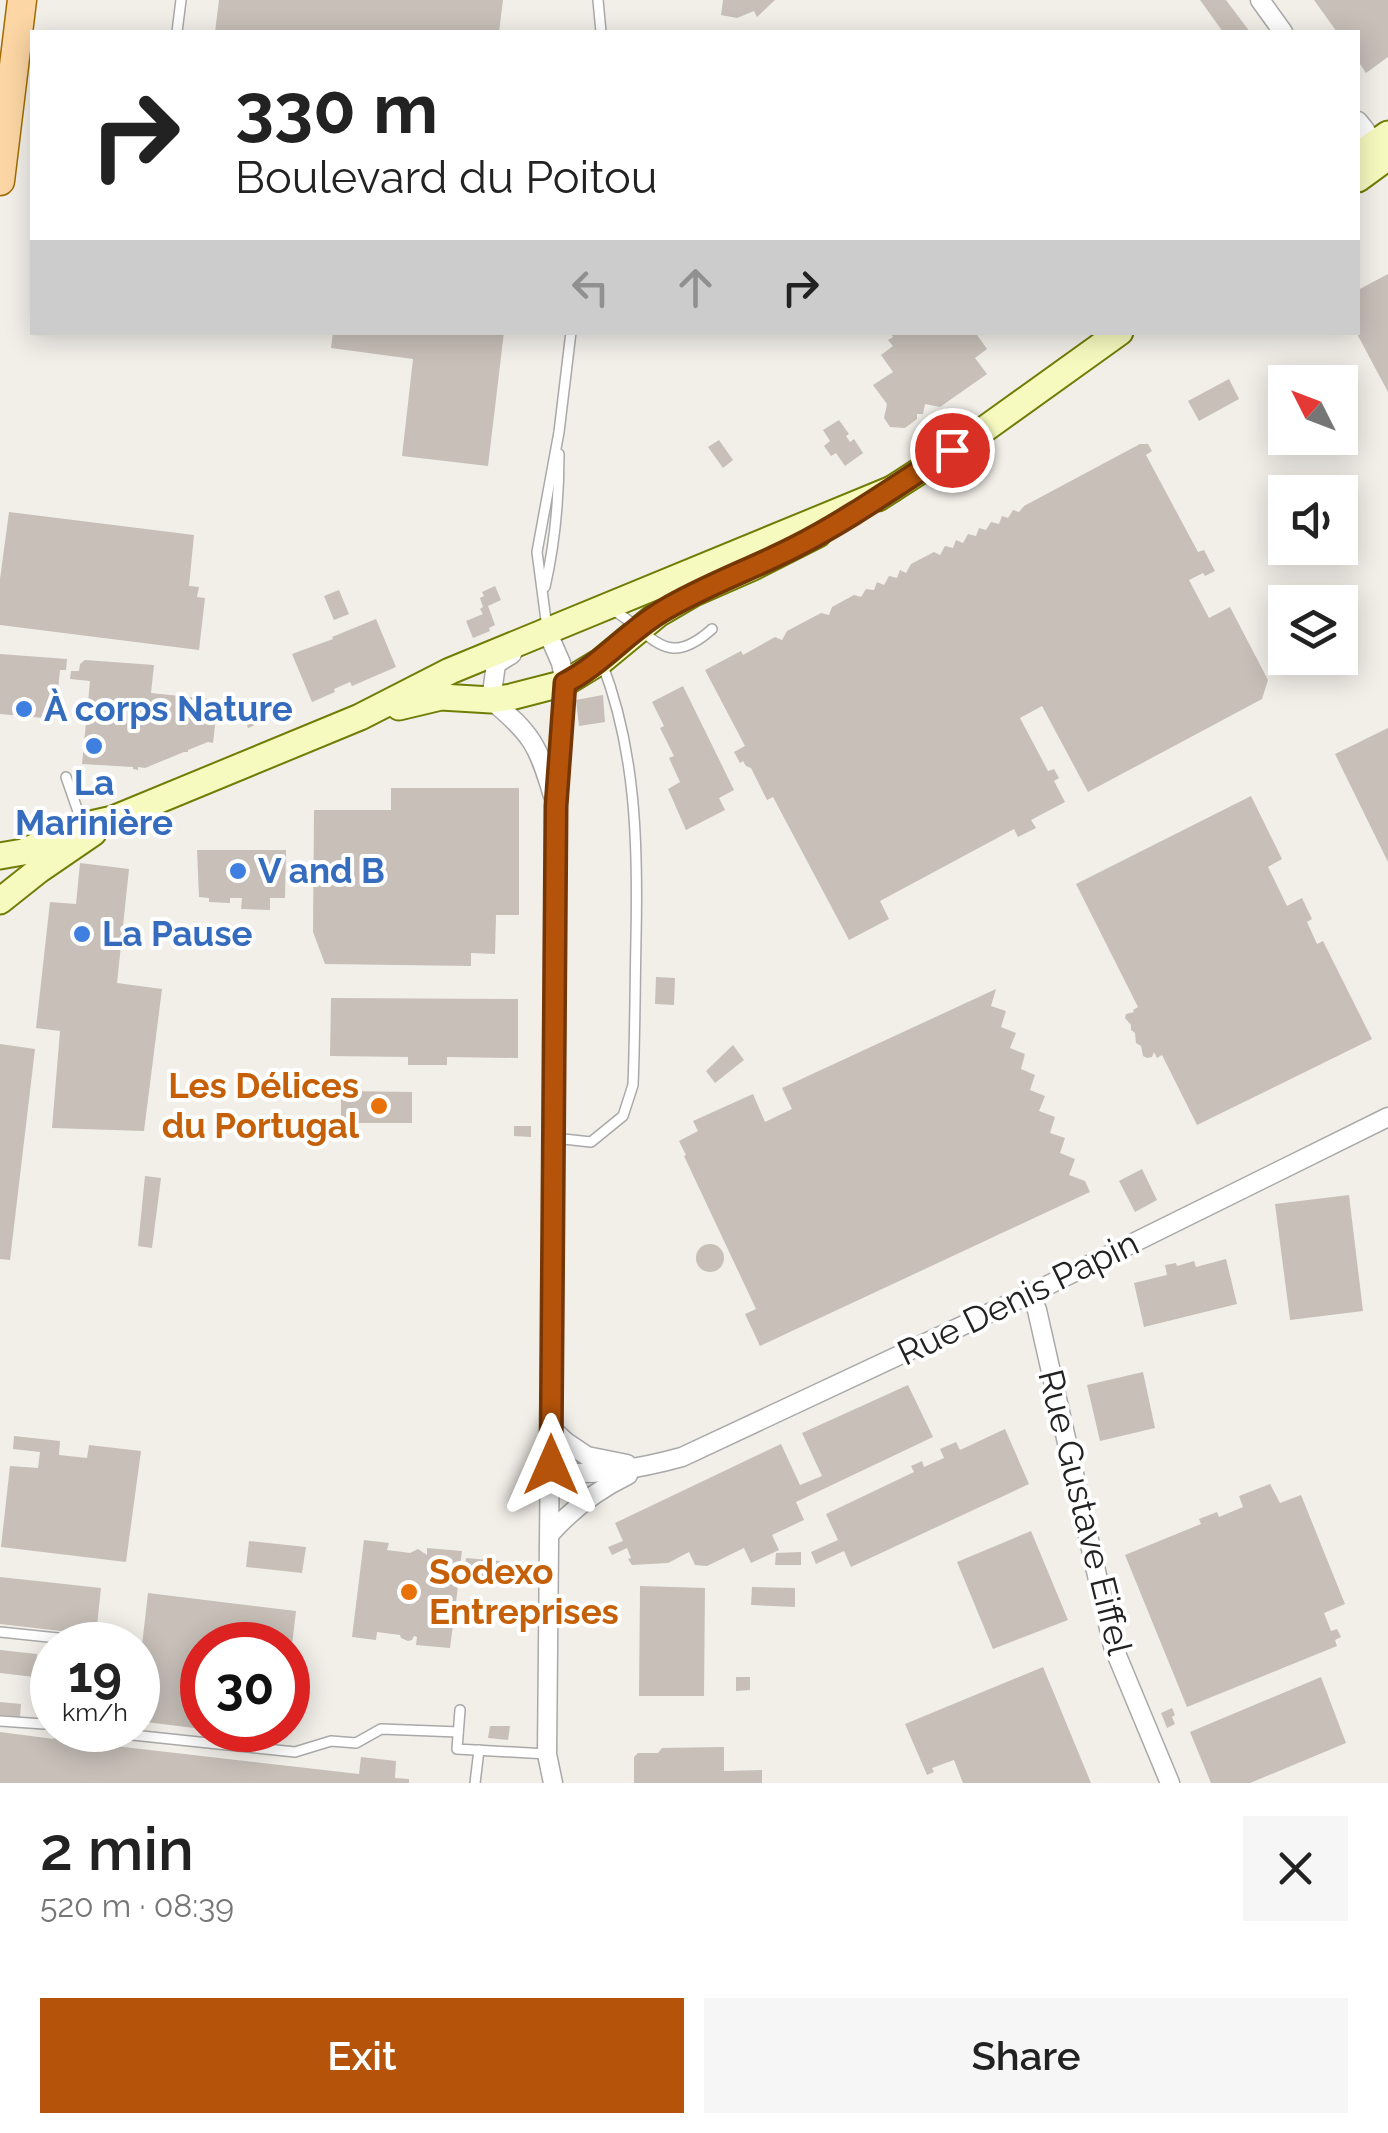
<!DOCTYPE html>
<meta charset="utf-8">
<style>
body{margin:0;font-family:Raleway,sans-serif;background:#f6f6f6;color:#222;height:100vh;display:flex;flex-direction:column;font-size:38px;white-space:nowrap}
*{box-sizing:border-box;margin:0}
p{font-size:32px;color:#767676}
.icon{flex:none;width:55px;height:55px;fill:none;stroke:currentColor;stroke-width:2;stroke-linecap:round;stroke-linejoin:round}
.map{position:relative;height:1783px;overflow:hidden}
.sheet{display:flex;flex-direction:column;background:#fff;flex:1}
.sheet>*{flex:none}
.hud{position:absolute;left:30px;top:30px;width:1330px;height:305px;border-radius:0px;box-shadow:0 5px 25px #0003;background:#fff;color:#222;overflow:hidden}
.needle{width:65px;rotate:312deg}
.buttons{position:absolute;left:1268px;top:365px;display:grid;gap:20px}
.buttons a{display:grid;place-items:center;width:90px;height:90px;border-radius:0px;background:#fff;box-shadow:0 5px 25px #0003;font-size:50px}
.speed{position:absolute;left:30px;top:1622px;display:flex;gap:20px;font-size:50px;font-weight:700;text-align:center}
.speed>*{display:grid;place-content:center;width:130px;height:130px;border-radius:50%;background:#fff;box-shadow:0 5px 25px #0003;line-height:1}
.speed small{font-size:25px;font-weight:400}
.speed .limit{border:15px solid #d22;background:#fff;color:#111}
.pin{position:absolute;display:grid;place-items:center;width:85px;height:85px;color:#fff;margin:-42px;border:5px solid #fff;border-radius:50%;box-shadow:0 2px 10px #0007}
.me{position:absolute;width:110px;margin:-55px;rotate:0deg;stroke-linejoin:round;filter:drop-shadow(0 0 8px #0008)}
.turn{display:flex;align-items:center;gap:35px;height:210px;padding:0 40px;font-size:45px}
.turn .icon{width:130px;height:130px;stroke-width:2.5}
.turn b{display:block;font-size:70px;line-height:85px}
.lanes{display:flex;align-items:center;height:95px;padding:0 40px;background:#0003;justify-content:center;gap:50px;direction:ltr}
.lanes .off{opacity:.35}
.round{display:grid;place-items:center;flex:none;width:105px;height:105px;border-radius:0px;background:#f6f6f6}
.summary{display:flex;align-items:center;justify-content:space-between;height:170px;padding:0 40px}
h1{font-size:60px;font-weight:600;line-height:75px}
.cta{display:flex;gap:20px;margin-top:auto;padding:20px 40px}
.cta a{flex:1;height:115px;border-radius:0px;background:#b45309;color:#fff;font-size:40px;font-weight:600;line-height:115px;text-align:center}
.cta a+a{background:#f6f6f6;color:#222}
.map>svg:first-child{display:block}
</style>
<div class="map">
<svg width="1388" height="1783" viewBox="0 0 1388 1783">
<rect width="100%" height="100%" fill="#f2efe9"/>
<g fill="#c7bfb8">
<polygon points="219,0 503,0 499,32 215,32"/>
<polygon points="723,0 775,0 757,17 754,11 737,18 721,15"/>
<polygon points="1200,0 1226,0 1250,32 1223,32"/>
<polygon points="1314,0 1388,0 1388,57 1366,73 1358,61 1358,32 1337,32"/>
<polygon points="1388,274 1388,392 1356,332 1358,332 1358,290"/>
<polygon points="333,332 504,332 488,466 402,456 413,359 331,348"/>
<polygon points="890,332 975,332 987,349 975,358 987,374 940,407 925,404 923,414 917,414 917,419 905,428 890,427 884,418 887,404 873,385 893,372 881,355 893,346 888,340 893,337"/>
<polygon points="1229,379 1239,399 1199,421 1188,401"/>
<polygon points="839,420 849,434 846,436 850,442 854,439 863,453 845,466 836,453 831,456 824,446 830,441 823,430"/>
<polygon points="719,440 733,460 723,468 708,447"/>
<polygon points="1140,444 1148,444 1152,451 1146,455 1198,552 1204,550 1215,571 1205,576 1203,573 1189,580 1209,618 1230,607 1268,680 1262,699 1088,792 1042,706 1020,718 1048,771 1054,769 1059,778 1054,781 1065,802 1031,820 1036,828 1018,837 1014,829 880,901 889,919 849,940 773,797 767,800 751,768 746,766 743,761 740,763 734,752 745,746 705,670 741,651 743,655 775,637 782,640 787,631 821,613 829,615 832,607 854,595 861,597 866,589 874,590 877,582 884,585 889,576 897,578 900,570 906,573 911,564 934,552 940,555 945,546 953,548 956,540 963,543 968,534 976,536 979,528 986,530 991,522 999,524 1002,516 1008,518 1013,510 1019,512 1024,506"/>
<polygon points="9,512 194,535 189,586 199,587 197,597 205,598 199,650 0,625 0,579"/>
<polygon points="495,586 501,600 488,606 495,625 489,628 490,631 473,638 466,621 483,614 480,609 483,607 480,598 484,596 482,592"/>
<polygon points="339,590 349,614 334,620 324,596"/>
<polygon points="376,619 396,667 352,686 350,682 334,689 335,692 312,702 292,654 333,639 332,637"/>
<polygon points="0,654 67,659 66,670 60,670 55,719 0,714"/>
<polygon points="85,660 154,665 151,693 218,700 213,743 208,742 188,750 188,752 184,752 145,768 138,767 138,770 133,769 133,767 82,764 90,681 70,679 71,671 79,671 80,664"/>
<polygon points="683,686 734,790 719,798 725,810 686,830 668,789 680,782 669,758 674,756 660,728 664,726 652,702"/>
<polygon points="603,695 605,722 579,726 576,700"/>
<polygon points="264,706 269,719 248,728 243,714"/>
<polygon points="1388,728 1388,862 1335,754"/>
<polygon points="391,788 519,788 519,915 496,915 495,954 471,953 471,966 325,964 313,932 314,810 391,810"/>
<polygon points="1251,796 1282,859 1268,867 1287,906 1302,898 1312,919 1307,922 1317,944 1323,941 1372,1039 1197,1125 1162,1055 1157,1058 1154,1052 1152,1057 1147,1058 1143,1056 1141,1046 1136,1043 1135,1033 1131,1030 1131,1025 1125,1018 1126,1014 1134,1012 1133,1010 1138,1007 1076,884"/>
<polygon points="197,850 286,850 285,898 270,898 270,910 241,909 242,898 230,898 230,903 209,902 209,898 199,897"/>
<polygon points="80,863 129,869 117,983 162,989 144,1131 52,1128 60,1031 36,1028 50,902 76,904"/>
<polygon points="656,977 675,978 674,1005 655,1004"/>
<polygon points="996,989 991,1006 1006,1011 1001,1027 1016,1033 1010,1048 1025,1054 1021,1069 1035,1075 1030,1090 1045,1096 1039,1111 1055,1117 1050,1133 1065,1138 1060,1153 1075,1159 1069,1175 1085,1181 1090,1192 760,1346 745,1314 756,1309 684,1156 686,1155 679,1141 698,1131 693,1121 753,1094 765,1122 792,1109 782,1088"/>
<polygon points="331,998 518,999 518,1058 447,1057 447,1065 408,1065 408,1057 330,1056"/>
<polygon points="0,1044 35,1049 10,1260 0,1259"/>
<polygon points="733,1045 744,1060 715,1083 706,1071"/>
<polygon points="341,1091 412,1092 412,1123 341,1123"/>
<polygon points="514,1126 531,1126 531,1137 514,1136"/>
<polygon points="1142,1169 1157,1200 1135,1212 1119,1181"/>
<polygon points="145,1176 161,1178 152,1248 138,1246"/>
<polygon points="1349,1195 1363,1311 1290,1320 1275,1204"/>
<circle cx="710" cy="1258" r="14"/>
<polygon points="1226,1259 1237,1304 1144,1327 1134,1283 1167,1275 1165,1265 1176,1263 1177,1266 1194,1261 1196,1267"/>
<polygon points="1143,1372 1155,1428 1100,1441 1087,1385"/>
<polygon points="908,1385 933,1437 796,1502 804,1520 772,1535 779,1550 751,1563 744,1548 707,1566 695,1565 689,1552 668,1563 632,1565 628,1559 631,1558 627,1548 612,1555 608,1547 623,1541 615,1523 781,1444 800,1485 822,1476 802,1433"/>
<polygon points="1005,1429 1029,1484 851,1567 844,1551 816,1564 811,1552 838,1540 826,1514 914,1472 911,1466 922,1461 924,1467 944,1458 940,1449 956,1442 960,1450"/>
<polygon points="14,1436 60,1441 59,1455 87,1458 89,1445 141,1451 126,1562 1,1547 10,1466 38,1468 40,1452 13,1449"/>
<polygon points="1270,1484 1280,1503 1301,1495 1345,1604 1324,1613 1331,1631 1337,1629 1341,1637 1335,1640 1337,1646 1187,1707 1125,1555 1201,1524 1199,1519 1217,1512 1219,1517 1243,1507 1239,1496"/>
<polygon points="1031,1531 1068,1620 993,1649 957,1562"/>
<polygon points="364,1540 389,1543 387,1550 410,1553 418,1549 427,1555 427,1548 462,1551 460,1566 465,1567 466,1558 500,1561 497,1582 463,1579 464,1571 460,1571 450,1648 416,1645 417,1637 414,1636 412,1640 408,1641 401,1638 400,1635 377,1632 376,1640 352,1637"/>
<polygon points="249,1541 306,1547 302,1573 246,1567"/>
<polygon points="801,1552 801,1565 775,1565 776,1553"/>
<polygon points="0,1577 101,1588 96,1635 0,1624"/>
<polygon points="640,1586 705,1588 704,1696 639,1696"/>
<polygon points="752,1587 795,1588 795,1607 751,1605"/>
<polygon points="148,1593 296,1611 290,1662 288,1662 288,1645 202,1645 202,1729 138,1721 138,1680"/>
<polygon points="0,1650 37,1654 34,1677 0,1673"/>
<polygon points="1043,1667 1091,1783 963,1783 954,1760 932,1768 934,1772 927,1775 905,1724"/>
<polygon points="736,1677 750,1677 750,1690 736,1691"/>
<polygon points="1321,1677 1346,1743 1250,1783 1211,1783 1190,1732"/>
<polygon points="0,1702 21,1704 20,1717 0,1715"/>
<polygon points="1172,1708 1175,1715 1172,1717 1175,1724 1167,1728 1161,1713"/>
<polygon points="490,1726 510,1726 508,1740 488,1738"/>
<polygon points="55,1730 90,1730 89,1743 359,1774 361,1757 396,1761 395,1778 409,1779 409,1783 0,1783 0,1732 54,1739"/>
<polygon points="232,1730 282,1730 282,1738 232,1732"/>
<polygon points="724,1747 724,1771 762,1770 762,1783 634,1783 634,1757 638,1753 658,1753 662,1748"/>
</g>
<g fill="none" stroke-linecap="round" stroke-linejoin="round">
<defs>
<g id="lane">
<polyline points="598,0 601,32"/>
<polyline points="177,32 181,0"/>
<path d="M545,587C555,543 559,499 559,454"/>
<path d="M613,610C654,634 665,671 712,629"/>
<polyline points="547,628 537,552 559,432 571,332"/>
<polyline points="66,777 82,823"/>
<path d="M554,1138L591,1142L623,1116L633,1085C635,1036 635,987 636,938C638,844 636,751 602,663"/>
<polyline points="0,1632 125,1645"/>
<polyline points="460,1710 457,1749 547,1754"/>
<polyline points="0,1721 44,1724"/>
<polyline points="124,1730 123,1734 295,1752 331,1741 356,1743 381,1729 458,1732"/>
<polyline points="475,1783 479,1750"/>
</g>
<g id="street">
<polyline points="1260,0 1283,32"/>
<path d="M1358,121C1367,131 1373,140 1376,154"/>
<polyline points="547,631 561,663 565,683 556,806 547,1754 553,1783"/>
<path d="M512,654L496,664L491,700C532,734 538,745 553,796"/>
<polyline points="1030,1294 1037,1310 1113,1646 1170,1783"/>
<polyline points="551,1428 566,1442 587,1456 627,1464"/>
<path d="M551,1472C596,1476 638,1469 682,1457L1030,1294L1388,1117"/>
<path d="M550,1534C573,1508 597,1490 628,1475"/>
</g>
<g id="secondary">
<polyline points="1358,155 1388,134"/>
<polyline points="1358,179 1388,157"/>
<polyline points="878,498 982,431 1120,332"/>
<polyline points="399,707 441,697 491,700 511,697 565,683 601,661 658,614 694,593 751,568 818,534"/>
<polyline points="0,856 23,852 82,826 113,819 360,717 450,671 892,489"/>
<polyline points="0,901 39,870 93,833"/>
</g>
<polyline id="primary" points="0,181 22,0"/>
</defs>
<use href="#lane" stroke="#a9a9a9" stroke-width="12"/>
<use href="#street" stroke="#a9a9a9" stroke-width="21"/>
<use href="#secondary" stroke="#707d05" stroke-width="29"/>
<use href="#primary" stroke="#a06b00" stroke-width="31"/>
<use href="#lane" stroke="#fff" stroke-width="9"/>
<use href="#street" stroke="#fff" stroke-width="18"/>
<use href="#secondary" stroke="#f7fabf" stroke-width="25"/>
<use href="#primary" stroke="#fcd6a4" stroke-width="28"/>
</g>
<g fill="none" stroke-linecap="round" stroke-linejoin="round">
<defs>
<path id="route" d="M551,1465L556,806L565,683C602,664 628,631 664,610C706,585 752,569 795,547C850,519 900,483 952,450"/>
</defs>
<use href="#route" stroke="#753606" stroke-width="25"/>
<use href="#route" stroke="#b45309" stroke-width="18"/>
</g>
<g fill="#3f7fe0" stroke="#fff" stroke-width="4">
<circle cx="24" cy="709" r="10"/>
<circle cx="94" cy="746" r="10"/>
<circle cx="238" cy="871" r="10"/>
<circle cx="82" cy="934" r="10"/>
</g>
<g fill="#e8710a" stroke="#fff" stroke-width="4">
<circle cx="379" cy="1106" r="10"/>
<circle cx="409" cy="1592" r="10"/>
</g>
<g text-anchor="middle" stroke-width="8" stroke-linejoin="round" paint-order="stroke">
<g font-size="35" font-weight="bold" fill="#366cbe" stroke="#fff" text-anchor="start">
<text x="44" y="721">À corps Nature</text>
<text x="94" y="795" text-anchor="middle">La<tspan x="94" dy="40">Marinière</tspan></text>
<text x="258" y="883">V and B</text>
<text x="102" y="946">La Pause</text>
</g>
<g font-size="35" font-weight="bold" fill="#c56008" stroke="#fff" text-anchor="end">
<text x="359" y="1098">Les Délices<tspan x="359" dy="40">du Portugal</tspan></text>
<text x="429" y="1584" text-anchor="start">Sodexo<tspan x="429" dy="40">Entreprises</tspan></text>
</g>
<g font-size="35" fill="#222" stroke="#fff">
<text transform="translate(1018 1298) rotate(-26)" y="12">Rue Denis Papin</text>
<text transform="translate(1085 1512) rotate(76)" y="12">Rue Gustave Eiffel</text>
</g>
</g>
</svg>
<div class="buttons">
<a><svg class="needle" viewBox="-14 -14 28 28"><path d="M0-13l5 13h-10z" fill="#e53935"/><path d="M0 13l5-13h-10z" fill="#767676"/></svg></a>
<a><svg class="icon" aria-label="sound" viewBox="0 0 24 24"><path d="M4 9h4l5-4v14l-5-4H4zM17 9q2 3 0 6"/></svg></a>
<a><svg class="icon" aria-label="layers" viewBox="0 0 24 24"><path d="M12 4l9 5-9 5-9-5zM3 14l9 5 9-5"/></svg></a>
</div>
<div class="speed"><div>19<small>km/h</small></div><div class="limit">30</div></div>
<div class="pin" style="left:952px;top:450px;background:#d93025"><svg class="icon" aria-label="arrive" viewBox="0 0 24 24"><path d="M6 21V4h12l-3 4 3 4H6"/></svg></div>
<svg class="me" style="left:551px;top:1465px" viewBox="-20 -20 40 40"><path d="M0-17L14 15 0 8-14 15z" fill="#b45309" stroke="#fff" stroke-width="4"/></svg>
<div class="hud">
<div class="turn"><svg class="icon" aria-label="right" viewBox="0 0 24 24"><path d="M7 20v-9h11M14 6l5 5-5 5"/></svg><div><b>330 m</b>Boulevard du Poitou</div></div>
<div class="lanes"><svg class="icon off" aria-label="left" viewBox="0 0 24 24"><path d="M17 20v-9H6M10 6l-5 5 5 5"/></svg><svg class="icon off" aria-label="ahead" viewBox="0 0 24 24"><path d="M12 20V5M6 11l6-6 6 6"/></svg><svg class="icon" aria-label="right" viewBox="0 0 24 24"><path d="M7 20v-9h11M14 6l5 5-5 5"/></svg></div>
</div>
</div>
<section class="sheet">
<div class="summary"><div><h1>2 min</h1><p>520 m · 08:39</p></div><a class="round"><svg class="icon" aria-label="close" viewBox="0 0 24 24"><path d="M6 6l12 12M18 6L6 18"/></svg></a></div>
<div class="cta"><a>Exit</a><a>Share</a></div>
</section>
